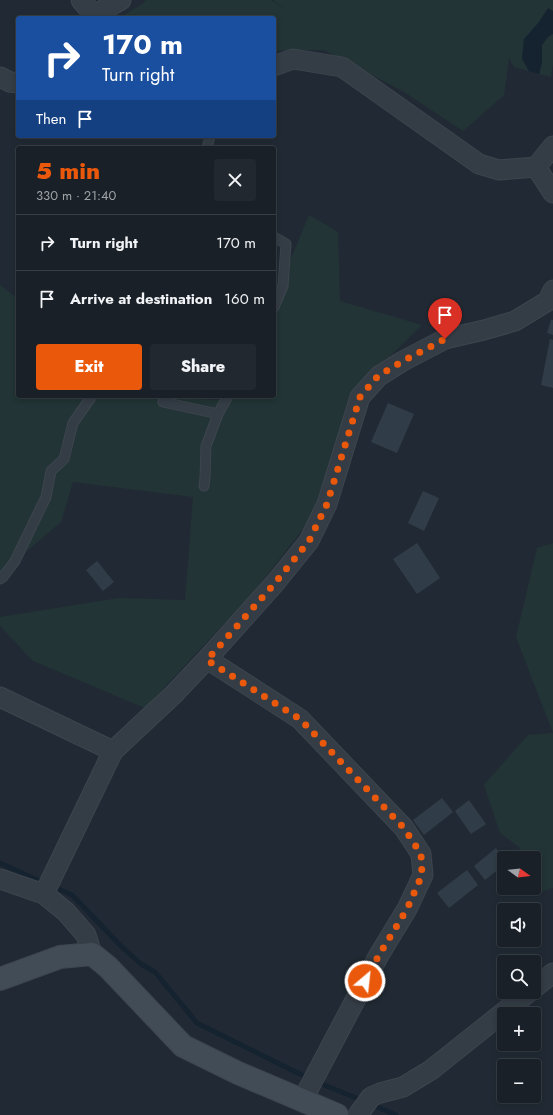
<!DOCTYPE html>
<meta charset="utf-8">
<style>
body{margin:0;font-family:Jost,sans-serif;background:#22282f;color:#f1f3f6;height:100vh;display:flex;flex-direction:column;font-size:15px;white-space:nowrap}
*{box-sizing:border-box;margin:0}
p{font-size:13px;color:#9fa3a7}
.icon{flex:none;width:22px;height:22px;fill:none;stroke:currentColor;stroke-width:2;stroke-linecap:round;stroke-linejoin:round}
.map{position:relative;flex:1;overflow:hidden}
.side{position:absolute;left:16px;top:146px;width:260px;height:252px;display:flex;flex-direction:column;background:#192027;border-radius:4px;box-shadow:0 2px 6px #0003,0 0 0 1px #373e44}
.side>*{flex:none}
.hud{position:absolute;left:16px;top:16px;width:260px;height:122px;border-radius:4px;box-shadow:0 2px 6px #0003,0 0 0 1px #373e44;background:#1a4fa0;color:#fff;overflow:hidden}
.needle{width:26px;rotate:105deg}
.buttons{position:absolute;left:497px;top:851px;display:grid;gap:8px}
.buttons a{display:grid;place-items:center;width:44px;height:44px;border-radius:4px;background:#192027;box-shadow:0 2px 6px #0003,0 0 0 1px #373e44;font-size:20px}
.pin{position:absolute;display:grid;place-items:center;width:34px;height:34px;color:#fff;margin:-41px -17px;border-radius:50% 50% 50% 0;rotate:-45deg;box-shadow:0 0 4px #0007}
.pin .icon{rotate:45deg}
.me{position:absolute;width:44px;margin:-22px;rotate:28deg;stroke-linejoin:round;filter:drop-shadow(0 0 3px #0008)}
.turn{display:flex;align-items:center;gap:14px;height:84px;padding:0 20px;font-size:18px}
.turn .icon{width:52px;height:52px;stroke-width:2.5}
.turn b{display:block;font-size:28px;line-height:34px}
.then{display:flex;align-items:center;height:38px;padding:0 20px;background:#0003;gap:8px;font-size:15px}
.round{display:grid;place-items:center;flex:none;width:42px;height:42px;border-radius:4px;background:#22282f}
.summary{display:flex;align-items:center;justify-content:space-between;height:68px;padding:0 20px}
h1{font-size:24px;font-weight:800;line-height:30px;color:#ea580c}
.action{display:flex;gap:8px;margin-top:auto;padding:8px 20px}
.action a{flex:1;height:46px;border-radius:4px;background:#ea580c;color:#fff;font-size:16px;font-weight:800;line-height:46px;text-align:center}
.action a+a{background:#22282f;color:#f1f3f6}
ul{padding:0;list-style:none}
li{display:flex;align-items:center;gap:12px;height:56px;padding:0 20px;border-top:1px solid #373e44}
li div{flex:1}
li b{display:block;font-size:15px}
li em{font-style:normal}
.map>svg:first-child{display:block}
</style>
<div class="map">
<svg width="553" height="1115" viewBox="0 0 553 1115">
<rect width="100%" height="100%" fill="#212a34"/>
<g fill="#223435">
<polygon points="146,0 271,0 286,10 273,0 553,0 553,64 551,77 514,67 509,58 504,95 463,131 404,92 324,50 274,51 274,18 119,18 144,3"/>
<polygon points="309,215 338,232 340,301 422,325 355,390 311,519 252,594 145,708 33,661 0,626 0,617 119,598 185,600 193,497 73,482 61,522 0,574 0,285 14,296 18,286 18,396 85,396 232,400 234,396 274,396 274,300"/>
<polygon points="553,543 553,888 534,894 532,888 534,888 534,858 522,858 519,847 500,833 484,785 528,735 553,733 516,637 537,548"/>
</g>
<polygon fill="#152230" points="548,8 553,11 553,34 548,37 542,45 542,63 539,74 529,71 522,59 524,39 539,22"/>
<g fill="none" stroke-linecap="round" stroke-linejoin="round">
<g stroke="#152230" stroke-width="5">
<polyline points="0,863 44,883"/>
<polyline points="52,886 72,895 122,947 141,964 155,972 197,1023 314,1081 364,1101"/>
<polyline points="371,1104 396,1115"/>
</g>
</g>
<g fill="#303c47">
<polygon points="551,320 553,320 553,335 547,333"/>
<polygon points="550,339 553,340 553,388 541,385"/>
<polygon points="388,403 414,414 397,453 371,442"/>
<polygon points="423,491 439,498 424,531 408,523"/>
<polygon points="417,543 440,578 417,594 393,559"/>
<polygon points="97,561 114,582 103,591 86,570"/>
<polygon points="442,798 453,812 424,835 413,820"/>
<polygon points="469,800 486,824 471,834 455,811"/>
<polygon points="496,848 504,858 504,865 485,880 474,866"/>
<polygon points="467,870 478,885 449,908 437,893"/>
</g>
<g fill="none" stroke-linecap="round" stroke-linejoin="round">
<defs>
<g id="lane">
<polyline points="207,148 210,136"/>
<polyline points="274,237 286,244 283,286 274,307"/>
<polyline points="163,402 218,414 228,396"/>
<polyline points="204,486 205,477 206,446 218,414"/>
<polyline points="0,579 3,577 15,561 46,497 51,471 64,459 73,423 92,396"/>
</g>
<g id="street">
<polyline points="81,0 94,15 121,0"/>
<polyline points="274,66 293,59 342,67 479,164 499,170 536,167 553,146"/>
<polyline points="0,77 10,82 18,83"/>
<polyline points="536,167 553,193"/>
<polyline points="207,659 300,719 404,828 421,854 423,875 407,909 379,955 302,1101"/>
<polyline points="0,697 113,751 174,694 207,659 275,583 309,541 327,504 360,397 379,376 403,361 445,339 484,330 515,321 548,301 553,290"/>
<polyline points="0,879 44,894 66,912 86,935 92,954"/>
<polyline points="44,894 113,751"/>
<polyline points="534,988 553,973"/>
<polyline points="358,1115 371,1097 380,1093 403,1087 431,1070 529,992"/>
</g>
<polyline id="secondary" points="0,979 60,957 92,954 108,967 183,1046 238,1073 337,1115"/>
</defs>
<use href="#lane" stroke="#3d454e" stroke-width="11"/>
<use href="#street" stroke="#3d454e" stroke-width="21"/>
<use href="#secondary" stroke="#3d454e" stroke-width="24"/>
<use href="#lane" stroke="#343c45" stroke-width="9"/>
<use href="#street" stroke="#343c45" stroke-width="19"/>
<use href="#secondary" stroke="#424c57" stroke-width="22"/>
</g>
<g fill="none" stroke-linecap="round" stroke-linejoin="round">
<polyline stroke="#ea580c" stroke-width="7" stroke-dasharray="0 12.6" points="365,981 379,955 407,909 422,875 421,854 404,828 300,719 207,660 275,583 309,541 327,504 360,397 378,376 403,361 445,339"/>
</g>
</svg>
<div class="buttons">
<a><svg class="needle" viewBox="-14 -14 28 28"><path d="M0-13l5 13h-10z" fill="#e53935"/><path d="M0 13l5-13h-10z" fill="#9fa3a7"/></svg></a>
<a><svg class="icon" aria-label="sound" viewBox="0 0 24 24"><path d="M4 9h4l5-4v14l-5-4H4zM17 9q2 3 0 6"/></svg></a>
<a><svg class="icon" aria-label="search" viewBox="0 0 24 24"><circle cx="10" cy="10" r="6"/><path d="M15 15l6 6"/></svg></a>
<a>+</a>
<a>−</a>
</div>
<div class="pin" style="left:445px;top:339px;background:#d93025"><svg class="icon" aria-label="arrive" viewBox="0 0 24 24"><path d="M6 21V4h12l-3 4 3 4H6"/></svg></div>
<svg class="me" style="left:365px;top:981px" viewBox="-20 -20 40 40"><circle r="17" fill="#ea580c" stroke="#fff" stroke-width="3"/><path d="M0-11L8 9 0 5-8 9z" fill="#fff"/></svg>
<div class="hud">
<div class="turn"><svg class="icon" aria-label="right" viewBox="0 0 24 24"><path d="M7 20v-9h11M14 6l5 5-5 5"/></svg><div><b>170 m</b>Turn right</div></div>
<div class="then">Then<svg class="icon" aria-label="arrive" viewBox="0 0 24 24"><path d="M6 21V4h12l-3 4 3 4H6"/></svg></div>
</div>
<section class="side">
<div class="summary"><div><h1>5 min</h1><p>330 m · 21:40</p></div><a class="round"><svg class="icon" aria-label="close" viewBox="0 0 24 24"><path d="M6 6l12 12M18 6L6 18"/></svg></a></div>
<ul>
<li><svg class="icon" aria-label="right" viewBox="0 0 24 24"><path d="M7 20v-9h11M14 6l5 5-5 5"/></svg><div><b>Turn right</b></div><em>170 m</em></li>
<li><svg class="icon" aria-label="arrive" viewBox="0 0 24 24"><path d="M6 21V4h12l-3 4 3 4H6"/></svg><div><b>Arrive at destination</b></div><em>160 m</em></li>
</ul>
<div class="action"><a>Exit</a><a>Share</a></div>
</section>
</div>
